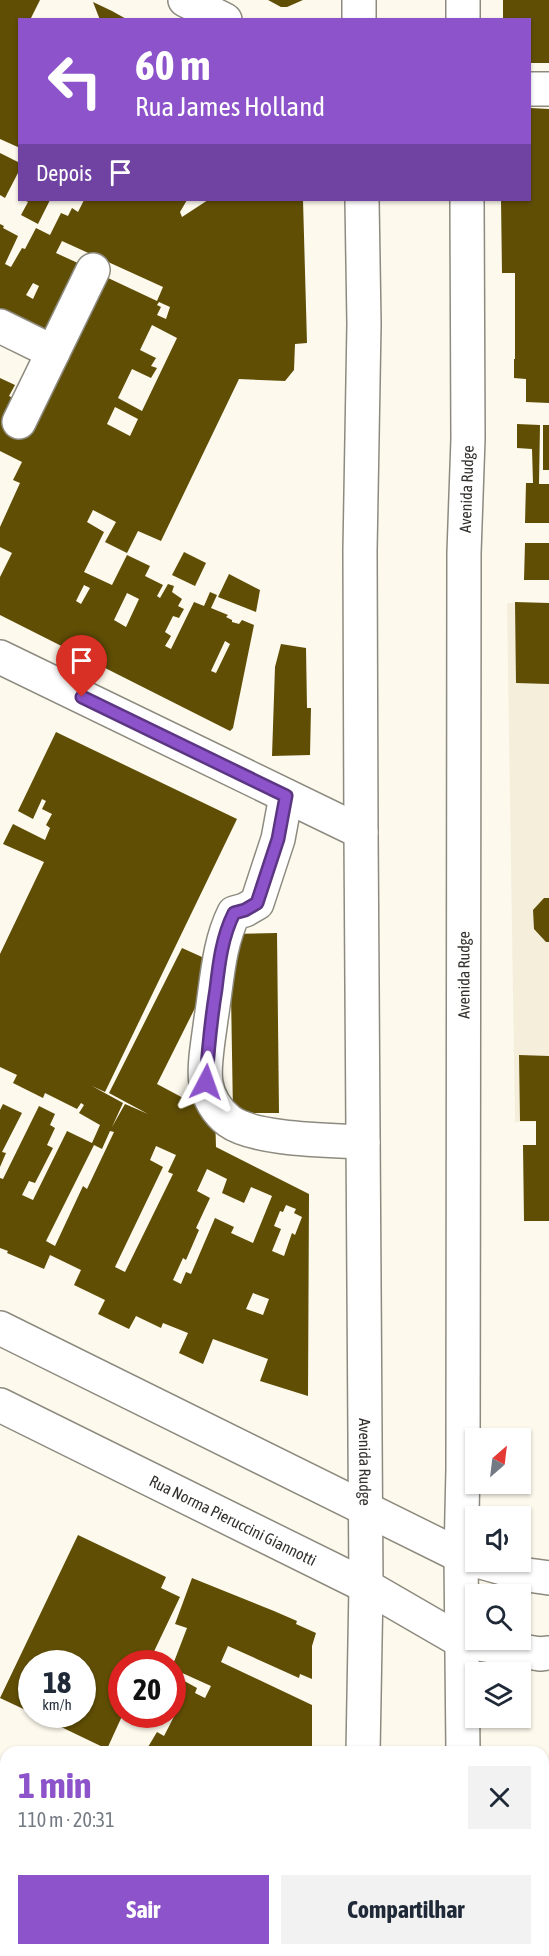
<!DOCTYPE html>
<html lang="pt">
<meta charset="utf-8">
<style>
body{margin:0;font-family:"Asap Condensed",sans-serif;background:#f2f2f3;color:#1f2937;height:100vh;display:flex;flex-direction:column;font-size:22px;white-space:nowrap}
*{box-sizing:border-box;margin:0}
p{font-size:20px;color:#747a83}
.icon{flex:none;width:33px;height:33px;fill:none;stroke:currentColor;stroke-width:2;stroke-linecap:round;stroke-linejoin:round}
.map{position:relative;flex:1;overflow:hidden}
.drawer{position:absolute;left:0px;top:1746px;width:549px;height:210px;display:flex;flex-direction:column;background:#fff;border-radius:18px 18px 0 0;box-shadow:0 2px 4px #0004}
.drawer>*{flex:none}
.banner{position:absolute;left:18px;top:18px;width:513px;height:183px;border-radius:0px;box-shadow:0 2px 4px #0004;background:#8d53ca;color:#fff;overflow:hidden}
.needle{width:39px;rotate:28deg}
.controls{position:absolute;left:465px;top:1428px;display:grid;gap:12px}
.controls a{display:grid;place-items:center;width:66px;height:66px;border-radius:0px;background:#fff;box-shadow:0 2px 4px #0004;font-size:30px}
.speed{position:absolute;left:18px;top:1650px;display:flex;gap:12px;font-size:30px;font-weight:700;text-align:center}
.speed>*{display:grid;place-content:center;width:78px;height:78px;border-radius:50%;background:#fff;box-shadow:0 2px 4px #0004;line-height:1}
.speed small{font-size:15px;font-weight:400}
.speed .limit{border:9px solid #d22;background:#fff;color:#111}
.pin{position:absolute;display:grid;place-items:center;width:51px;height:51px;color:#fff;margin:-62px -26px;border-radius:50% 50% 50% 0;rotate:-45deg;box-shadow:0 0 6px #0007}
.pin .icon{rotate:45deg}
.me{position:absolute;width:66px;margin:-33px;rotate:4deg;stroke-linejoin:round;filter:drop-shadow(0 0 4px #0008)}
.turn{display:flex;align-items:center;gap:21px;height:126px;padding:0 18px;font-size:27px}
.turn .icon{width:78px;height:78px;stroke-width:2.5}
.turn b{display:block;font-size:42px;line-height:51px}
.then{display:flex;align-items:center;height:57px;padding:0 18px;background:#0003;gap:12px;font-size:22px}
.round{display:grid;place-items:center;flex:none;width:63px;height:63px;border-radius:0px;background:#f2f2f3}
.head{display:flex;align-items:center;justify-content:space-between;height:102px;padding:0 18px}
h1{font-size:36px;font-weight:700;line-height:45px;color:#8d53ca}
.primary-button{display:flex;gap:12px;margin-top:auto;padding:12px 18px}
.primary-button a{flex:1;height:69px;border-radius:0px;background:#8d53ca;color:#fff;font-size:24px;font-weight:700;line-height:69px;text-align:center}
.primary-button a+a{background:#f2f2f3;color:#1f2937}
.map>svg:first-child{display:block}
</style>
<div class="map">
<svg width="549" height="1956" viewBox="0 0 549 1956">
<rect width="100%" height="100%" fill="#fdf9ed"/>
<polygon fill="#f4eedb" points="507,603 549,604 549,1122 515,1122"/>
<g fill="#604e05" fill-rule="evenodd">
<polygon points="0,0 40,0 30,20 20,20 20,148 0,139"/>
<polygon points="268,0 303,0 287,7 281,7"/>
<polygon points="503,0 549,0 549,63 530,63 530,20 503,20"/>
<polygon points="93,2 112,11 128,20 100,20"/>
<polygon points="530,108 549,109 549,403 526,402 526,379 514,378 514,359 515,359 515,273 502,273 501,200 530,200"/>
<polygon points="0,153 20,163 20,169 5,198 0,195"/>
<polygon points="24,200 50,200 38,224 21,215 28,202"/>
<path d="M84,200H187L180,212L182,217L208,200H303L307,343L295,344L294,370L285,381L239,379L161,541L138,531L127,553L105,542L116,522L93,510L87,522L104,532L84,572L112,585L127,555L150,566L145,576L163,585L157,596L160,598L168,584L174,586L172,592L182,599L178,606L184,609L179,618L173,616L165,632L171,636L165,646L171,649L194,602L204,606L210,592L217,595L211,608L228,615L226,617L232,620V622L239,624L242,620L254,625L233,728L230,731L0,615V577L12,553L0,547V527L20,483L13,480L22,462L0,451V378L15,385L9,396L15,399L4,425L29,437L106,277L157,301L163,287L62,241L56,253L80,264L62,304L58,302L50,319L53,321L46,334L0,316V224L4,226L3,228L18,236L5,264L11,267L22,248L25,249L36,228L50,235L61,213L68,216L72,208L78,212ZM33,283L39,286L33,299L26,295ZM159,302L170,307L166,319L157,315L161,307L157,305ZM152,325L177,338L142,411L118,398L132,369L151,378L157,368L151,366L156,358L140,350ZM115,407L138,419L130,436L107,424ZM84,585L90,588L81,604L76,601ZM127,593L139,599L126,627L114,620ZM225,641L230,644L216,673L211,671Z"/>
<polygon points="517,424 540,425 539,484 549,484 549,523 525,523 526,483 533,483 532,449 517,448"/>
<rect x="543" y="425" width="6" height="45"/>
<polygon points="525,543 549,543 549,580 524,580"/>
<polygon points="184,552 206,563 195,586 172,575"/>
<polygon points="229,574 260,590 256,612 218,597"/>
<polygon points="515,602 549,603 549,684 516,683"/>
<polygon points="281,644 306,648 307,708 311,708 310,755 272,756 275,667"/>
<path d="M56,732L237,819L105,1092L92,1086L123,1103L112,1127L125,1104L148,1114L109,1093L182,948L202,957L210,978L157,1084L215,1115L216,1147L309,1194L308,1396L260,1381L268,1359L213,1339L203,1364L179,1353L188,1333L163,1323L161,1328L136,1316L129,1329L98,1314L105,1300L74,1285L81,1270L50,1255L44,1269L7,1253L8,1251L0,1248V1178L3,1179L39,1106L55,1114L50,1125L55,1128L47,1145L53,1148L35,1183L29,1181L22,1195L33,1200L67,1131L92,1143L100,1125L79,1113L84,1105L81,1103L77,1109L45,1093L43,1098L13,1083L17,1075L0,1067V954L44,862L3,844L13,824L45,840L50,828L46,825L52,814L42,809L46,801L42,799L33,819L18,811ZM110,1131L114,1132L87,1189L83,1186L55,1246L46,1241L94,1145L102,1149ZM156,1146L176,1155L168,1172L173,1174L125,1272L115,1267L163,1167L150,1160ZM207,1169L227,1179L222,1193L244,1203L251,1187L272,1196L253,1243L231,1233L234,1227L215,1218L191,1274L186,1272L181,1284L173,1280L183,1258L186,1260L199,1230L196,1228L210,1198L197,1191ZM286,1205L296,1209L294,1213L302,1217L295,1235L292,1233L284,1256L272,1251L281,1229L274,1226L280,1211L283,1212ZM253,1293L269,1299L263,1315L246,1309Z"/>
<polygon points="544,898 549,898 549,942 546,942 534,929 533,910"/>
<polygon points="277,933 279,1113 233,1113 230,934"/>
<polygon points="519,1055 549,1056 549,1221 524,1221 523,1145 536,1145 536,1121 520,1121"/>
<polygon points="3,1104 22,1113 2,1152 6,1153 0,1167 0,1110"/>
<polygon points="78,1535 166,1577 161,1588 180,1597 148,1664 122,1664 122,1714 123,1714 107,1749 34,1714 82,1714 82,1664 32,1664 32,1713 0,1698"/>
<path d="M192,1578L274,1611L297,1621L296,1624L316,1633L312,1646V1679L300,1674L299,1678L228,1646L221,1662L312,1705V1752H145L157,1732L164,1736L182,1701L172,1696V1667L187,1628L175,1624ZM180,1672L211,1686L205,1698L195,1693L197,1688L177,1677Z"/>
<polygon points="0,1833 6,1836 6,1950 313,1950 313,1956 0,1956"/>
</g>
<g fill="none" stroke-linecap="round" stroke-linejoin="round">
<defs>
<g id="minor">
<polyline points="185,0 225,20"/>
<polyline points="530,89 549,89"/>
<polyline points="0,326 53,352"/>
<polyline points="19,422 93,270"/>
<polyline points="0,657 361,832"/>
<path d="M286,796L278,839L257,903L245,910L234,913C218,945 217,983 211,1019C209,1036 203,1067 206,1083C208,1097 217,1112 229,1121C255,1140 329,1140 363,1142"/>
</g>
<g id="major">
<polyline points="359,0 359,20"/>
<polyline points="463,0 463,20"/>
<path id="s1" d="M362,200L364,324L360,551L361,832L366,1586L363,1752"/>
<polyline points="0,1328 461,1556 476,1560"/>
<path id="s2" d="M0,1405L366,1586L461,1641L540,1654L549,1653"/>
<polyline points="481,1562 528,1575 549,1578"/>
<path id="s3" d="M463,1752L461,1556L463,1469L464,553L468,439L467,200"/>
<polyline points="465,1950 466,1956"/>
<polyline points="362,1956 362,1950"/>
</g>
</defs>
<use href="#minor" stroke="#8d8a7f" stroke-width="36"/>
<use href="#major" stroke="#8d8a7f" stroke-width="36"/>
<use href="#minor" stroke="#fff" stroke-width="33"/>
<use href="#major" stroke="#fff" stroke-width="33"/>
</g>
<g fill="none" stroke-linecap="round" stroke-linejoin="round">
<defs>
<path id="route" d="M82,697L286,796L278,839L257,903L245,910L234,913C222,937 219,963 216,989C211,1020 208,1051 206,1082"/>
</defs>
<use href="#route" stroke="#5c3683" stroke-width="15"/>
<use href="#route" stroke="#8d53ca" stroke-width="10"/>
</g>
<g text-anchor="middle" stroke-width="6" stroke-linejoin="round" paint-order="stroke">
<g font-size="16" fill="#33312d" stroke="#fff">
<text dy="6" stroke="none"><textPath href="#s3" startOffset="1263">Avenida Rudge</textPath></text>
<text dy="6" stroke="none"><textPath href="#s3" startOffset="777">Avenida Rudge</textPath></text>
<text dy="6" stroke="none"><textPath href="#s1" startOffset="1262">Avenida Rudge</textPath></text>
<text dy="6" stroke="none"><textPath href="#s2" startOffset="260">Rua Norma Pieruccini Giannotti</textPath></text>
</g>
</g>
</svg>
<div class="controls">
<a><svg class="needle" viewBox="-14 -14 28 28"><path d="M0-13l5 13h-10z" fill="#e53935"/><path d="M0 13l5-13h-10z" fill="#747a83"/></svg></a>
<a><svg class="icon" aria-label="sound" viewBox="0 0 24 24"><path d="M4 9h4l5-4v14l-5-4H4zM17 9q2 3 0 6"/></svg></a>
<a><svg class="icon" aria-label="search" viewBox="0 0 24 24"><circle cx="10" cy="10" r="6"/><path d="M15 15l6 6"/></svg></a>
<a><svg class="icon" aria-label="layers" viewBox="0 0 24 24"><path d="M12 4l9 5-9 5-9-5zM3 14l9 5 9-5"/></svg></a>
</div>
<div class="speed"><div>18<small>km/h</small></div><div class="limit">20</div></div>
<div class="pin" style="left:82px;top:697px;background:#d93025"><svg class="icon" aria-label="arrive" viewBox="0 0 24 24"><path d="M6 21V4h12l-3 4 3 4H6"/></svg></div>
<svg class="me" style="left:206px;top:1082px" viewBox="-20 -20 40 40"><path d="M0-17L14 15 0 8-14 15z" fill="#8d53ca" stroke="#fff" stroke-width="4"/></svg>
<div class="banner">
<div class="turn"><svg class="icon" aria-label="left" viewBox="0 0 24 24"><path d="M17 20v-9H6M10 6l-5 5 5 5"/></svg><div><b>60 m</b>Rua James Holland</div></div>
<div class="then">Depois<svg class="icon" aria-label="arrive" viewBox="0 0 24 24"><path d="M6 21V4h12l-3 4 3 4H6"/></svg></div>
</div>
<section class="drawer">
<div class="head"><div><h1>1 min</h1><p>110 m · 20:31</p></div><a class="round"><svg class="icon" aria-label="close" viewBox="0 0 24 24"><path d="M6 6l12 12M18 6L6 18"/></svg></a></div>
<div class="primary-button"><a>Sair</a><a>Compartilhar</a></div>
</section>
</div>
